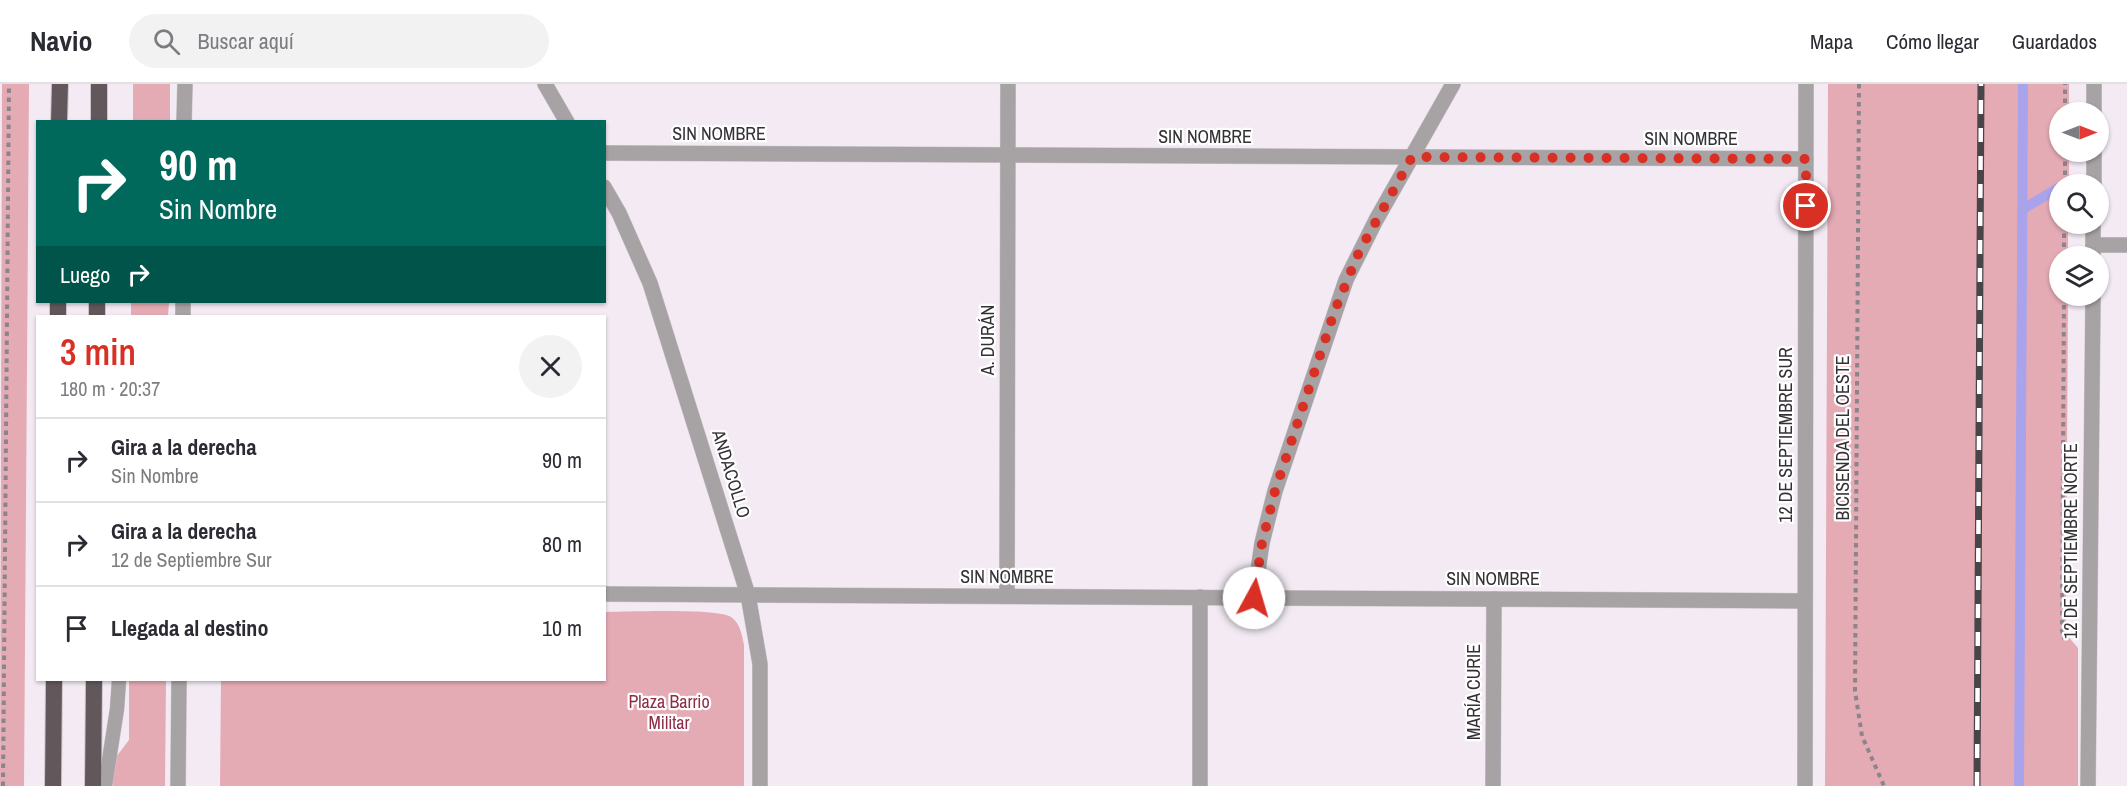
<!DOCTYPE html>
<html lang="es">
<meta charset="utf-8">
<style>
body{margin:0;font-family:"Archivo Narrow",sans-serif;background:#f2f2f3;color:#2b2b33;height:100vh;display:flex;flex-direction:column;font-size:22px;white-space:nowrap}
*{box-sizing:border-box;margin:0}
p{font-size:20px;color:#7c7c81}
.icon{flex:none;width:33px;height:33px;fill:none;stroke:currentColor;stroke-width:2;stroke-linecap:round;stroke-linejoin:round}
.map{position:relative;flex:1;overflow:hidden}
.sheet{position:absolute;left:36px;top:231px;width:570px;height:366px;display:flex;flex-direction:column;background:#fff;border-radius:0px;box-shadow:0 2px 4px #0004}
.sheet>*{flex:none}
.guide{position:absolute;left:36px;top:36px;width:570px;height:183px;border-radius:0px;box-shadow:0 2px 4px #0004;background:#00695c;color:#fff;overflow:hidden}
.needle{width:39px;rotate:90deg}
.buttons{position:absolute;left:2049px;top:18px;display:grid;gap:12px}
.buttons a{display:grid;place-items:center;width:60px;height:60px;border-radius:50%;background:#fff;box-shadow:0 2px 4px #0004;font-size:30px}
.pin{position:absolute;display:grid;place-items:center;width:51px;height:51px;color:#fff;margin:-26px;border:3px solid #fff;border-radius:50%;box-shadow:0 2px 6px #0007}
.me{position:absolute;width:66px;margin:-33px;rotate:6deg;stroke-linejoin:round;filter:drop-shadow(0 0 4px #0008)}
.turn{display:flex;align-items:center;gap:21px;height:126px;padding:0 24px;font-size:27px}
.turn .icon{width:78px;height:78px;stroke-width:2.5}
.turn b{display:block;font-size:42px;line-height:51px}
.then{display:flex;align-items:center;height:57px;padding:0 24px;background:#0003;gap:12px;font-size:22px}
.round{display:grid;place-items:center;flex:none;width:63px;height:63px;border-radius:32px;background:#f2f2f3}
.head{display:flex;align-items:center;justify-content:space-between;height:102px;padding:0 24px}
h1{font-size:36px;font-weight:600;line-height:45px;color:#d93025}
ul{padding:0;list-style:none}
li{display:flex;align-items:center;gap:18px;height:84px;padding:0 24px;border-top:2px solid #e1e1e2}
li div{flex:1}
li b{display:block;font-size:22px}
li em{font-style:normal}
header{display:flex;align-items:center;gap:36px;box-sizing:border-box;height:84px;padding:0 30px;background:#fff;border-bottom:2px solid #e1e1e2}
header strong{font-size:28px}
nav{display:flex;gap:33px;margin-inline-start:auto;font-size:21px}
.search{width:420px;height:54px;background:#f2f2f3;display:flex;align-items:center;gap:15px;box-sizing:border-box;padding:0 21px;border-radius:33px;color:#7c7c81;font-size:22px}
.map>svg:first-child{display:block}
</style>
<header>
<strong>Navio</strong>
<div class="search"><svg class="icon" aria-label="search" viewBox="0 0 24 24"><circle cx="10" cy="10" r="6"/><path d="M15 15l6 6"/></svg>Buscar aquí</div>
<nav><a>Mapa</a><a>Cómo llegar</a><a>Guardados</a></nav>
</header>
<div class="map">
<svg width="2127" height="702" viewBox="0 0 2127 702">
<rect width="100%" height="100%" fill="#f3eaf3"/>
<g fill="#e5abb4">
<polygon points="2,0 29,0 24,702 0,702"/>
<rect x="133" y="0" width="37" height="37"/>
<polygon points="1828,0 2069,0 2069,28 2060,28 2060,68 2069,68 2069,100 2060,100 2060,140 2068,140 2068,172 2060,172 2060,212 2068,212 2066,550 2078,564 2078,702 1825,702"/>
<polygon points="131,218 169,218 168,232 131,232"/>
<path d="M605,528C627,528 716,524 731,533C740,539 742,551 744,561V702H220L221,596H604Z"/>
<polygon points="129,596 166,596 165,702 113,702 113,677 129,656"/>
</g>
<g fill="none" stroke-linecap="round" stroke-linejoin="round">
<g stroke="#a9a3eb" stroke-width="10">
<polyline points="2023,125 2060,103"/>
<polyline points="2019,702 2023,0"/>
</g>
<defs>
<polyline id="service" points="105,702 117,625 119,596"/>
<g id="minor">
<polyline points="545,0 567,38"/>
<polyline points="2094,28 2094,0"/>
<polyline points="604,69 1806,75"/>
<polyline points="2094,100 2094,68"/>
<polyline points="604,103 619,129 650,199 748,511 760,580 760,702"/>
<polyline points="2093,161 2127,161"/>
<polyline points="2093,172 2093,140"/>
<polyline points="604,510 1805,517"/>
<polyline points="1007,512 1008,0"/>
<polyline points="1200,513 1200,702"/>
<polyline points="1254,514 1262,459 1275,407 1346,196 1376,136 1453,0"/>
<polyline points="1493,702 1494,515"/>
<polyline points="1805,702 1806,0"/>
<polyline points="2088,702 2093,212"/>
</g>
<g id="tertiary">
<polyline points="184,38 185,0"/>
<polyline points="183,232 183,218"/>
<polyline points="178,702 179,596"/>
</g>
<g id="trunk">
<polyline points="59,38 60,0"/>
<polyline points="99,38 99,0"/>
<polyline points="58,232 58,218"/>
<polyline points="97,232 97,218"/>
<polyline points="53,702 54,596"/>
<polyline points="93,702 94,596"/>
</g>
</defs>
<use href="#service" stroke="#cdc5cd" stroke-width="15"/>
<use href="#minor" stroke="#cdc5cd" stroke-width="16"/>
<use href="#tertiary" stroke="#cdc5cd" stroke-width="16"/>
<use href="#trunk" stroke="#cdc5cd" stroke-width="18"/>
<g stroke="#8b858b" stroke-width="4" stroke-dasharray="4.5 4.5" stroke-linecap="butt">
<polyline points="1859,0 1855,607 1862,652 1884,702"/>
<polyline points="2065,28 2065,0"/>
<polyline points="2065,100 2065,68"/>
<polyline points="2064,172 2064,140"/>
<polyline points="2064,212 2062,547 2064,555"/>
<polyline points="3,702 9,0"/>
</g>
<use href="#service" stroke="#a7a2a4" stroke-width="14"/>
<use href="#minor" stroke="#a7a2a4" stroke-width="15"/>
<use href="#tertiary" stroke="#a7a2a4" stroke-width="15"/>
<use href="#trunk" stroke="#62585c" stroke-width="16"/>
<defs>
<polyline id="rail" points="1977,702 1981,0"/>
</defs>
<use href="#rail" stroke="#484548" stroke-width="7"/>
<use href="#rail" stroke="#fff" stroke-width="4.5" stroke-dasharray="14" stroke-linecap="butt"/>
</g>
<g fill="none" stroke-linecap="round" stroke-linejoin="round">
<polyline stroke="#d93025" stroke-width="10" stroke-dasharray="0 18" points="1254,514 1262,459 1275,407 1335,226 1359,168 1412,73 1806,75 1806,122"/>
</g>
<g text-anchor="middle" stroke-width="4.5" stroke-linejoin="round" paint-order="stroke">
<g font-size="18" fill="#343134" stroke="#fff">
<text x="719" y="56">SIN NOMBRE</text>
<text x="1205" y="59">SIN NOMBRE</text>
<text x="1691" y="61">SIN NOMBRE</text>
<text transform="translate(988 256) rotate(-90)" y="6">A. DURÁN</text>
<text transform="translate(1786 351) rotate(-90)" y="6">12 DE SEPTIEMBRE SUR</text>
<text transform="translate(1843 354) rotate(-90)" y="6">BICISENDA DEL OESTE</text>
<text transform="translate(731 390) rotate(73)" y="6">ANDACOLLO</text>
<text transform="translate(2071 457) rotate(-90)" y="6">12 DE SEPTIEMBRE NORTE</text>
<text x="1007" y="499">SIN NOMBRE</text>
<text x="1493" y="501">SIN NOMBRE</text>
<text transform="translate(1474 608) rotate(-90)" y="6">MARÍA CURIE</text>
</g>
<g font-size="18" fill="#8e2c46" stroke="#fff">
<text x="669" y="624">Plaza Barrio<tspan x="669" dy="21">Militar</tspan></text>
</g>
</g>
</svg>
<div class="buttons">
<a><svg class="needle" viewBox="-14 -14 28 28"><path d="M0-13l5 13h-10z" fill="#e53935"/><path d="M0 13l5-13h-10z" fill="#7c7c81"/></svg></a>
<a><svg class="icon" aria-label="search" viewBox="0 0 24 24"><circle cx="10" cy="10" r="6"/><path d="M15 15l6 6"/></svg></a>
<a><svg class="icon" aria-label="layers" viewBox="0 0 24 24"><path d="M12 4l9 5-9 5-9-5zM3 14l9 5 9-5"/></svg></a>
</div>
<div class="pin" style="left:1806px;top:122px;background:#d93025"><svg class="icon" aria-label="arrive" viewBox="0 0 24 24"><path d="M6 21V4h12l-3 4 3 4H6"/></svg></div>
<svg class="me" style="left:1254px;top:514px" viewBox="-20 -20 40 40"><circle r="19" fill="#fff"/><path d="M0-13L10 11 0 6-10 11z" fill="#d93025"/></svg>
<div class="guide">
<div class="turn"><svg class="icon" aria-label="right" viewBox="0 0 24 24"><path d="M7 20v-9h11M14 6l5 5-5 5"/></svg><div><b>90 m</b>Sin Nombre</div></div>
<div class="then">Luego<svg class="icon" aria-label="right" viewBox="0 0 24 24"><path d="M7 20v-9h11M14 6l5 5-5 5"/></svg></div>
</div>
<section class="sheet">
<div class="head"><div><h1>3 min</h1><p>180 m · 20:37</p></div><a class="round"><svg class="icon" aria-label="close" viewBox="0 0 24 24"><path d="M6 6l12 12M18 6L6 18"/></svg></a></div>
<ul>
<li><svg class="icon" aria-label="right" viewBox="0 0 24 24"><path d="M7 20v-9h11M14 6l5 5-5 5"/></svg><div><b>Gira a la derecha</b><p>Sin Nombre</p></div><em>90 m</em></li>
<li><svg class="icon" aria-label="right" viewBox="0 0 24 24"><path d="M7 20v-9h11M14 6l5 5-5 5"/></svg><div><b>Gira a la derecha</b><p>12 de Septiembre Sur</p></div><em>80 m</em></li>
<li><svg class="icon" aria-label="arrive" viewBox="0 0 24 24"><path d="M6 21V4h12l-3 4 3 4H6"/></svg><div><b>Llegada al destino</b></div><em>10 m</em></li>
</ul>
</section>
</div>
